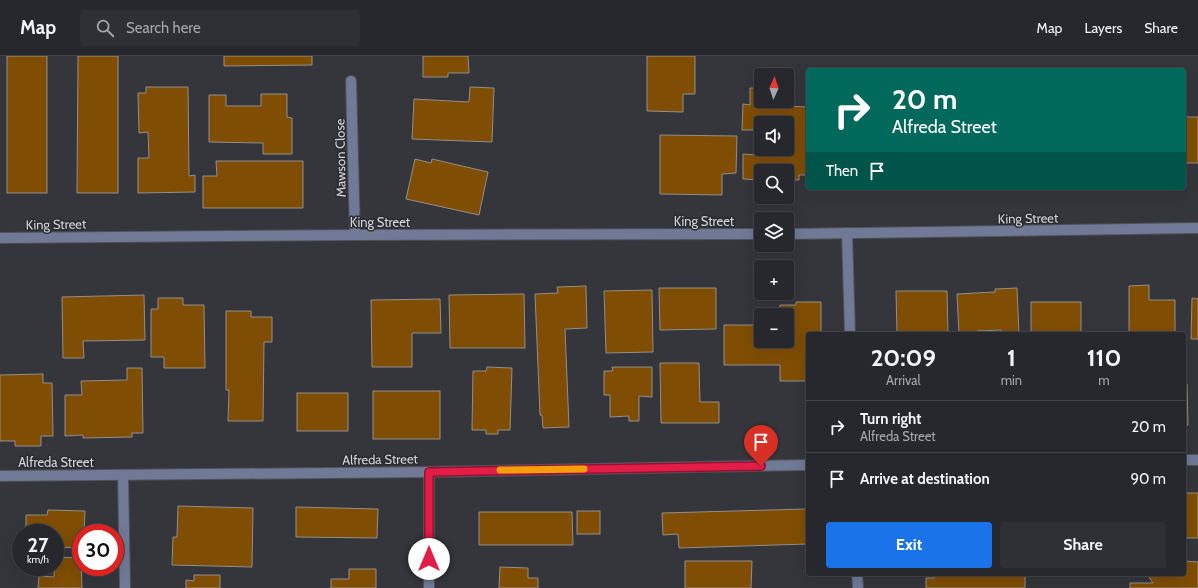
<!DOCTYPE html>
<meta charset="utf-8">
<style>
body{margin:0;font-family:Cabin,sans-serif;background:#2f3035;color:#f1f3f6;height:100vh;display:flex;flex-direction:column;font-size:15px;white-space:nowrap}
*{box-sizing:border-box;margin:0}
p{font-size:13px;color:#a4a6aa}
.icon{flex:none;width:22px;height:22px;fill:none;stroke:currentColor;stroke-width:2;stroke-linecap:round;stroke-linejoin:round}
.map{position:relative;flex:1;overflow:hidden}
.drawer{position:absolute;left:806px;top:276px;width:380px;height:244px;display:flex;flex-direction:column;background:#27282d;border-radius:4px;box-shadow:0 4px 16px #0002,0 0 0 1px #434449}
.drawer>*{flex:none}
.top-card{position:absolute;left:806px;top:12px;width:380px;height:122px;border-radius:4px;box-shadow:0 4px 16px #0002,0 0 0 1px #434449;background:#00695c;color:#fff;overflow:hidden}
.needle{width:26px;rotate:3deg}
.buttons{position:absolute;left:754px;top:12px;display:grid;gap:8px}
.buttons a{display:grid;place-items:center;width:40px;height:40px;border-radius:4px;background:#27282d;box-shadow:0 4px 16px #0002,0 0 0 1px #434449;font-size:20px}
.speed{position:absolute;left:12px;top:468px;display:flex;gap:8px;font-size:20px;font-weight:700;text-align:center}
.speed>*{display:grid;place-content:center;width:52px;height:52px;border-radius:50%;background:#27282d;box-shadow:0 4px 16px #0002,0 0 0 1px #434449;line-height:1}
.speed small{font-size:10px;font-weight:400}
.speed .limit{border:6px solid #d22;background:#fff;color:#111}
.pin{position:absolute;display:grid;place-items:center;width:34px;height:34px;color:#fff;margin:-41px -17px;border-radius:50% 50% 50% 0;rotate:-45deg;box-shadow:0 0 4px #0007}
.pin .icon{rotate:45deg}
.me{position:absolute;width:44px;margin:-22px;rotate:0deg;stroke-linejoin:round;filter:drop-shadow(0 0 3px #0008)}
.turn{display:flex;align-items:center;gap:14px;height:84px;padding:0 20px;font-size:18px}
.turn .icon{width:52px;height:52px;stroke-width:2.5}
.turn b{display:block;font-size:28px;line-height:34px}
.then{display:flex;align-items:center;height:38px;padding:0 20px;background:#0003;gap:8px;font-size:15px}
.eta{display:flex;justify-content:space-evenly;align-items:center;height:68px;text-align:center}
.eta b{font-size:24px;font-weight:800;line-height:28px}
.primary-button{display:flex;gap:8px;margin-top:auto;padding:8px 20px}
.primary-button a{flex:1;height:46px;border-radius:4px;background:#1a73e8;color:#fff;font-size:16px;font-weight:800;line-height:46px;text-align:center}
.primary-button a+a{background:#2f3035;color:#f1f3f6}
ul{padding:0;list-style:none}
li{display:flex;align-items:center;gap:12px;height:52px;padding:0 20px;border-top:1px solid #434449}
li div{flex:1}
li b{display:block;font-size:15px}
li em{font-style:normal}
header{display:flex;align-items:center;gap:24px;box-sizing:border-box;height:56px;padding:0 20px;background:#27282d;border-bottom:1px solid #434449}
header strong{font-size:19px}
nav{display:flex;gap:22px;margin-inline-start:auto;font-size:14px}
.search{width:280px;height:36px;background:#2f3035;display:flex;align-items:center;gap:10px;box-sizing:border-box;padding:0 14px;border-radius:4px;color:#a4a6aa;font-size:15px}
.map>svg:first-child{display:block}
</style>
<header>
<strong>Map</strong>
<div class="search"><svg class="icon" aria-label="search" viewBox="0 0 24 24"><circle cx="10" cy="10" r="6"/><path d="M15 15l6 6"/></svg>Search here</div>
<nav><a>Map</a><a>Layers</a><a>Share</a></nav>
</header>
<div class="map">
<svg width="1198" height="532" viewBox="0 0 1198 532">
<rect width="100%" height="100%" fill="#34363c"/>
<g fill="#7f4e04" stroke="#948e88" fill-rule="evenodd">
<rect x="7" y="0" width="40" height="137"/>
<polygon points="78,0 118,0 118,137 77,137"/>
<polygon points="224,0 312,0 312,9 224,10"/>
<polygon points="423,0 468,0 469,17 448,17 448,21 423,21"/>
<polygon points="647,0 695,0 695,38 683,38 683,56 647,55"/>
<polygon points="146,31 188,31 189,120 195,119 195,136 138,137 138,102 149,102 148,76 139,77 138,37 146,37"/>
<polygon points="470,31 494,32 492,86 412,83 414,43 469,46"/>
<path d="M750,32H761V45H782V50L808,51V119H799V124H787V115H761V124L743,123V98L756,99L757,74H742L743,48L750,49ZM761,67H787V93H761Z"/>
<polygon points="261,38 287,38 287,61 292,62 292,98 263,98 263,87 209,86 209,39 226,39 226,50 261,50"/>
<rect x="1184" y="61" width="14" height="46"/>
<polygon points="660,79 737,80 736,117 722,118 722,139 660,138"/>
<polygon points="415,103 431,107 432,103 488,116 479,159 406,143"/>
<polygon points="216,105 303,105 303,152 203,152 203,120 217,120"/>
<polygon points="1149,229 1149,244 1175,244 1175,278 1129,278 1129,230"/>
<polygon points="586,230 587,272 565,273 569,371 543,372 542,359 540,359 535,238 558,237 557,231"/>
<polygon points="659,232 716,232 716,273 660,274"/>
<polygon points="1017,232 1019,278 1001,278 1001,274 977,275 977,278 959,278 957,238 995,236 995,233"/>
<polygon points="652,234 653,296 606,297 604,235"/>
<polygon points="896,235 947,235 948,278 897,278"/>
<polygon points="524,238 525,292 450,292 449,239"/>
<polygon points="144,239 145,284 83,285 84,302 63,302 62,241"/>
<polygon points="158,242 183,242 183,249 204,249 205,312 164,312 164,301 151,301 151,253 158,253"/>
<polygon points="1192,242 1198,243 1198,283 1191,283"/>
<polygon points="440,243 441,277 412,277 412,311 372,311 371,244"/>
<polygon points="796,246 821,246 821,278 808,278 808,325 780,325 780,309 724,309 724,269 761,269 761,285 787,285 787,259 762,259 762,256 780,256 780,249 796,249"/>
<rect x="1031" y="246" width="50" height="32"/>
<polygon points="226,255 251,255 251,261 272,261 272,286 264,286 263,365 228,365 229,334 226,334"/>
<polygon points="660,307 699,307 700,346 719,346 719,367 661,367"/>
<polygon points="487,311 512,312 510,374 498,374 498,378 486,378 486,374 472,374 473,315 486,315"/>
<polygon points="612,311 652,311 652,341 639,340 639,365 629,365 629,360 610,361 610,339 604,339 604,315 613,315"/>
<polygon points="127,312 142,312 143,377 132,377 132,381 83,382 83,379 65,380 65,339 82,339 81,325 127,324"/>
<polygon points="43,318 43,327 52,327 53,380 41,380 41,390 15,390 15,385 0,385 0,319"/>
<polygon points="1184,328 1187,328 1188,369 1184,369"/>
<rect x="373" y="335" width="67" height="48"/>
<rect x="297" y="337" width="51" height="38"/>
<rect x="1184" y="437" width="14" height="45"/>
<polygon points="178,450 253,452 252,511 172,509 173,481 177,481"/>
<polygon points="296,451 378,453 377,482 296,481"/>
<polygon points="806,453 808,488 679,492 678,478 663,479 662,457"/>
<polygon points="48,454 85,455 84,477 81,477 81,492 55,491 55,477 26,477 26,459 47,459"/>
<rect x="577" y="455" width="23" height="23"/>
<polygon points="479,456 572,456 573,489 479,489"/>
<polygon points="55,501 81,502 82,532 38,532 39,520 54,521"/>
<polygon points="685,505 752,505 751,532 685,532"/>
<polygon points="1184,505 1198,506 1198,532 1130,532 1130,527 1153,527 1147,518 1184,518"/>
<polygon points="500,511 528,512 528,522 538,522 538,532 499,532"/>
<polygon points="349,513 376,513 376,532 331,532 331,523 349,523"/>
<polygon points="934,518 963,518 963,519 987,520 987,518 1025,518 1025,532 926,532 926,522 934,522"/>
<polygon points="194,519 220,519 220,532 186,532 186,524 194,525"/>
</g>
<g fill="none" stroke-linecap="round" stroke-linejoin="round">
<defs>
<g id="minor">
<polyline points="351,25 355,179"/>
<polyline points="847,177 850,278"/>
<polyline points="787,178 1198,172"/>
<polyline points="0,182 355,179 761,178"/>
<polyline points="1184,404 1198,404"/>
<polyline points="123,419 125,532"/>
<polyline points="0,420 429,416 808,409"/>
<polyline points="857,518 858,532"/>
<polyline points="429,532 429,416"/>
</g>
</defs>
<use href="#minor" stroke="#505258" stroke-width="12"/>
<use href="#minor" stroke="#707996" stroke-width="10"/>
</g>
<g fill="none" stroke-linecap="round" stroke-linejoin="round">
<defs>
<polyline id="route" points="429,503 429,416 761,410"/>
</defs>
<use href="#route" stroke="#92132f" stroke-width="10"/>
<use href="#route" stroke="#e11d48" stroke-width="7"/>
<polyline stroke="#f59e0b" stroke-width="7" points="500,414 584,413"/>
</g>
<g text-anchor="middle" stroke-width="3" stroke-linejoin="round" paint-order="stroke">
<g font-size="13" fill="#d2d4d8" stroke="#2a2c32">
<text transform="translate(340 102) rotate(-91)" y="5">Mawson Close</text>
<text transform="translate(1028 162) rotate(-1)" y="5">King Street</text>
<text x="704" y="170">King Street</text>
<text x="380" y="171">King Street</text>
<text transform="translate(56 168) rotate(-1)" y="5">King Street</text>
<text transform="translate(380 403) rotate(-1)" y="5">Alfreda Street</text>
<text x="56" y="411">Alfreda Street</text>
</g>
</g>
</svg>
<div class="buttons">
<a><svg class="needle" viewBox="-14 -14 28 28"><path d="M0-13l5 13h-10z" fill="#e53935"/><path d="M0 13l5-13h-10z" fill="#a4a6aa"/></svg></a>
<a><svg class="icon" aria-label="sound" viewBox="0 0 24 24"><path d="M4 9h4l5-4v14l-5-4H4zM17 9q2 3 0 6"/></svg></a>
<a><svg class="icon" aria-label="search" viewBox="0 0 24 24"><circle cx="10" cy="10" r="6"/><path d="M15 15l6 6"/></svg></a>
<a><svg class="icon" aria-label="layers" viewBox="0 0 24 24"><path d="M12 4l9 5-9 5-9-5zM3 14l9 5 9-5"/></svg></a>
<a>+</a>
<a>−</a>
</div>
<div class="speed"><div>27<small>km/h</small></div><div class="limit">30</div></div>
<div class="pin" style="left:761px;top:410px;background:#d93025"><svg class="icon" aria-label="arrive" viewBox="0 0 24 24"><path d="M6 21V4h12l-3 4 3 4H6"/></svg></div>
<svg class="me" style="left:429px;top:503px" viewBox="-20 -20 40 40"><circle r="19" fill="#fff"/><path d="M0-13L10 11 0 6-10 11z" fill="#e11d48"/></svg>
<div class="top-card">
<div class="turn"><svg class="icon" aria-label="right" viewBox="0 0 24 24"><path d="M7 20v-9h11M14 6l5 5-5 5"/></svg><div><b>20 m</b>Alfreda Street</div></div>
<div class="then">Then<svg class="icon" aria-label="arrive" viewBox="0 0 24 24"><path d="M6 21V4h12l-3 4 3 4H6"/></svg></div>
</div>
<section class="drawer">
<div class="eta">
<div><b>20:09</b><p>Arrival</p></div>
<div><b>1</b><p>min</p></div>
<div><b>110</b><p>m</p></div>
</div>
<ul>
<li><svg class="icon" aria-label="right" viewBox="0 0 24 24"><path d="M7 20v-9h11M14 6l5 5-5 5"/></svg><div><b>Turn right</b><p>Alfreda Street</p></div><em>20 m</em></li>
<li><svg class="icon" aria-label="arrive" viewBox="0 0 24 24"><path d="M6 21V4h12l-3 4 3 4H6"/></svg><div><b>Arrive at destination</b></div><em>90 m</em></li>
</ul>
<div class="primary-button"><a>Exit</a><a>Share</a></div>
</section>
</div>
